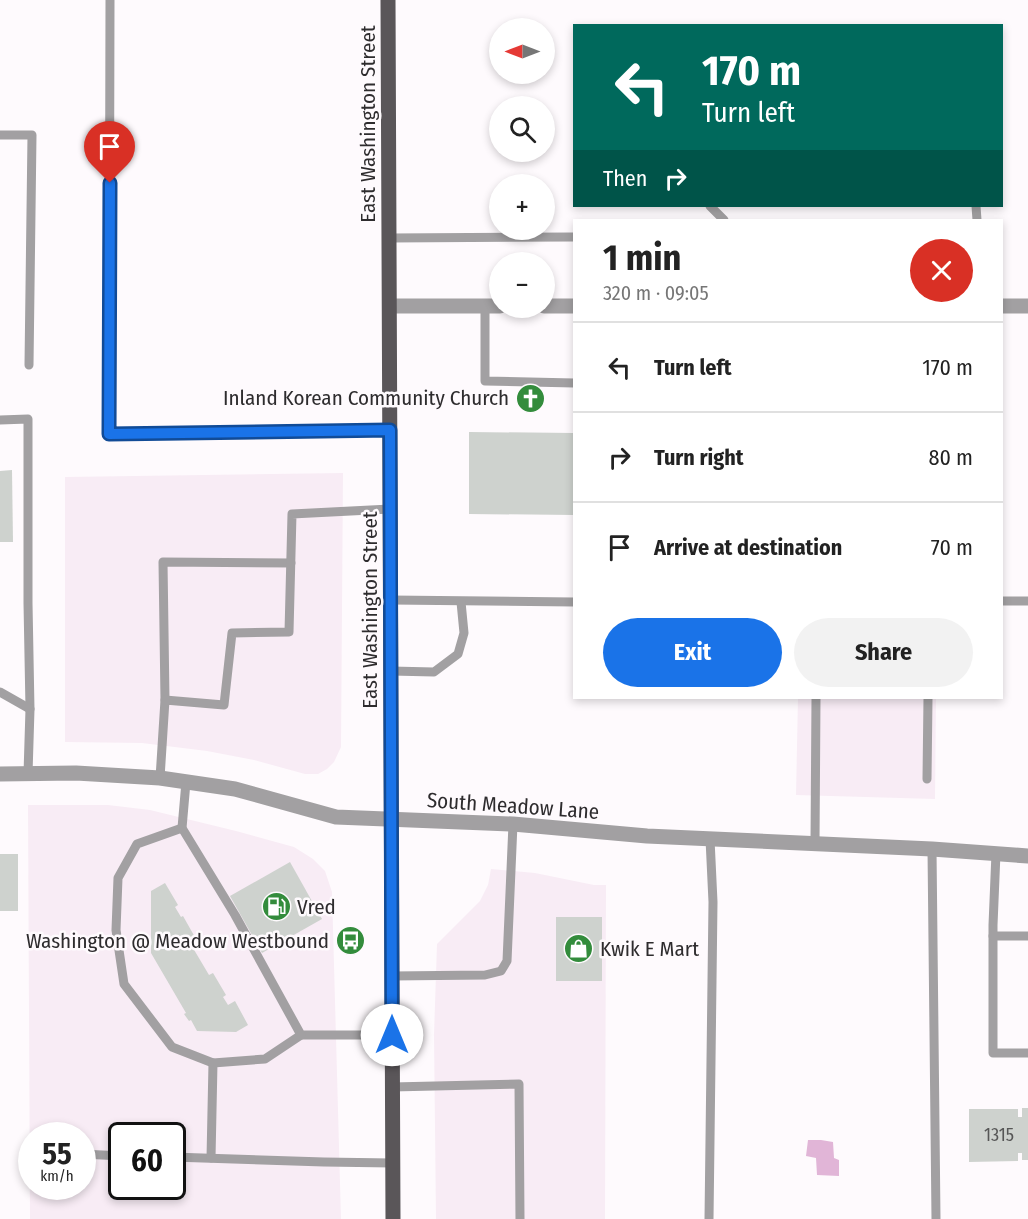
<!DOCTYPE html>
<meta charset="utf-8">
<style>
body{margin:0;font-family:"Fira Sans Condensed",sans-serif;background:#f2f2f2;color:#222;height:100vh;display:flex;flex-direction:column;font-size:22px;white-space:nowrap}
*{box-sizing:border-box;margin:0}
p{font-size:20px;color:#767676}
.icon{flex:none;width:33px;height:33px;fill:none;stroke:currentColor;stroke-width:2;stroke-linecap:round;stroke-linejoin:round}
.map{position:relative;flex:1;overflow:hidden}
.drawer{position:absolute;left:573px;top:219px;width:430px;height:480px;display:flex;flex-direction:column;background:#fff;border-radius:0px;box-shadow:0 3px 9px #0003}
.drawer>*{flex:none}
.top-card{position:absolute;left:573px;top:24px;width:430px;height:183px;border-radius:0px;box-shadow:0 3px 9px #0003;background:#00695c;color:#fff;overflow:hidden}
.needle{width:39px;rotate:270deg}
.tools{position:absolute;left:489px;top:18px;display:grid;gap:12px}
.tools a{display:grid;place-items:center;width:66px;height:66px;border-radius:50%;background:#fff;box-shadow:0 3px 9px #0003;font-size:30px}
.speed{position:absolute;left:18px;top:1122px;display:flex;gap:12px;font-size:30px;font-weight:700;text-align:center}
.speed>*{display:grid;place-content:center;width:78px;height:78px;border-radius:50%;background:#fff;box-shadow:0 3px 9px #0003;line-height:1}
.speed small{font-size:15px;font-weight:400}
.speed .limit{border:3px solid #111;border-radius:9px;background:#fff;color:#111}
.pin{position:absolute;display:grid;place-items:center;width:51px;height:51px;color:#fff;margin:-62px -26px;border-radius:50% 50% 50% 0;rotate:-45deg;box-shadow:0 0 6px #0007}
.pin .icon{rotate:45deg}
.me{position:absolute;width:66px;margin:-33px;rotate:0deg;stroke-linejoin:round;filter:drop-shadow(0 0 4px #0008)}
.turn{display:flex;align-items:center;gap:21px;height:126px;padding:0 30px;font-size:27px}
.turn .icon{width:78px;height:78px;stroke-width:2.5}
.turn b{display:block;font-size:42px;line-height:51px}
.then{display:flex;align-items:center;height:57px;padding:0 30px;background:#0003;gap:12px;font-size:22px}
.round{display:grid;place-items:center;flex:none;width:63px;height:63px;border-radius:32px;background:#f2f2f2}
.overview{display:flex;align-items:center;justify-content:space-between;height:102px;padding:0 30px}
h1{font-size:36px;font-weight:700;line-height:45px}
.primary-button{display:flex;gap:12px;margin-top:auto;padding:12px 30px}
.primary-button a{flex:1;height:69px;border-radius:36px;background:#1a73e8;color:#fff;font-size:24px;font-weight:700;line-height:69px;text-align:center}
.primary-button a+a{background:#f2f2f2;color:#222}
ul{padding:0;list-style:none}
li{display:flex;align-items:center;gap:18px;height:90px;padding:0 30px;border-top:2px solid #e0e0e0}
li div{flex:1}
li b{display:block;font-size:22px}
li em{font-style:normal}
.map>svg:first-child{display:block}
</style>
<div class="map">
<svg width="1028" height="1219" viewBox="0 0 1028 1219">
<rect width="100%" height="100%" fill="#fefafd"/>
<g fill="#f8ecf5" fill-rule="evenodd">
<polygon points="343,473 341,747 334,762 327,769 318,774 305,774 254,760 207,751 142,743 65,742 65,477"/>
<polygon points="798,698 936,698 935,799 796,795"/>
<path d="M28,805H108L150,810L236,831L294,847L313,859L325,871L332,892L341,1219H30ZM32,1136H82V1186H32ZM122,1136H172V1186H122Z"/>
<polygon points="491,869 535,873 594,885 606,885 605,1219 436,1219 434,1035 437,944 480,901 488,885"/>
</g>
<polygon fill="#e1b5d7" points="808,1140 821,1140 833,1142 834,1158 839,1160 839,1176 817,1175 816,1158 806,1156"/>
<g fill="#ced2ce">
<polygon points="469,432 574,433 574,515 469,514"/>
<polygon points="12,470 13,542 0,542 0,471"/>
<rect x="0" y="854" width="18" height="57"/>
<polygon points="290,862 322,919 262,953 230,896"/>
<polygon points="165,883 178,905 175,907 181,917 183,916 196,939 190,943 209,975 213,973 226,995 223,997 228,1005 235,1001 248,1025 236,1032 197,1031 191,1020 189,1021 184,1014 186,1013 151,953 151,891"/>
<rect x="556" y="917" width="46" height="64"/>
<polygon points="1022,1108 1028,1108 1028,1160 1022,1160 1022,1153 1018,1153 1018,1161 969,1162 969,1109 1018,1109 1018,1117 1022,1117"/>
</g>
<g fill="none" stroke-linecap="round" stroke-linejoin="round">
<g stroke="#a2a0a2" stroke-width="9">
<polyline points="110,0 109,434 390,430"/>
<polyline points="0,135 32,135 29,365"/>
<polyline points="710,206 724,220"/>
<polyline points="976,206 977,220"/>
<polyline points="390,238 574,237"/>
<polyline points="485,306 485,381 574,383"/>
<polyline points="0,420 28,419 28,603 30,709 28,774"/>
<polyline points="391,600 574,602"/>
<polyline points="1002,601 1028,601"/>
<polyline points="391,671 434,672 458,654 464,633 461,602"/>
<polyline points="0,692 30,709"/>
<polyline points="165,700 163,562 291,563"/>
<polyline points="160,778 165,700 224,705 232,633 289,632 292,514 390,509"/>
<polyline points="927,779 928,698"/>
<polyline points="186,782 182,828 235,915 301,1035 392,1035"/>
<polyline points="182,828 137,844 118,878 116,930 124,984 172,1047 213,1063"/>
<polyline points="815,843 816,698"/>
<polyline points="932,849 936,1219"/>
<polyline points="996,853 993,925 993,1053 1028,1053"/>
<polyline points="993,936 1028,936"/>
<polyline points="392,976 485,975 501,971 507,961 513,824"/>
<polyline points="392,1087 519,1084 520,1219"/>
<polyline points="82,1154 122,1156"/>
<polyline points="172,1157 324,1162 392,1163"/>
<polyline points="211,1158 213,1063 265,1059 301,1035"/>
<polyline points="709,1219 713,902 710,839"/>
</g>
<g stroke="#a2a0a2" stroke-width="15">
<polyline points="390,306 500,306"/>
<polyline points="544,306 574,306"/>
<polyline points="1002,306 1028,306"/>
<polyline points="0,774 76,773 160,778 235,789 336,817 513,824 647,836 932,849 1028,856"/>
</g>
<polyline stroke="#5a5659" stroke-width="15" points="388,0 393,1219"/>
</g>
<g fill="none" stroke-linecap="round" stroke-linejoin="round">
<defs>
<polyline id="route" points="110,183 109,434 390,430 392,1035"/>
</defs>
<use href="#route" stroke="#114b97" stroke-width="15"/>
<use href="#route" stroke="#1a73e8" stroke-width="10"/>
</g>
<defs>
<symbol id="church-disc" viewBox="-11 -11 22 22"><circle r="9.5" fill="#338c3c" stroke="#fefafd"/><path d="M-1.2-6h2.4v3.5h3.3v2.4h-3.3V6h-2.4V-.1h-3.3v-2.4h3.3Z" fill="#fff"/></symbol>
<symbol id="fuel-disc" viewBox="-11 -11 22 22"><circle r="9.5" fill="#338c3c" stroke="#fefafd"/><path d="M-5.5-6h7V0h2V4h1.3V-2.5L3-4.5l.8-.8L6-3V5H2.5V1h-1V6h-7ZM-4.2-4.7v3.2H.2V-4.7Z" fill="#fff"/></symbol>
<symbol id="bus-disc" viewBox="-11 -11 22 22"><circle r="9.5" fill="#338c3c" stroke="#fefafd"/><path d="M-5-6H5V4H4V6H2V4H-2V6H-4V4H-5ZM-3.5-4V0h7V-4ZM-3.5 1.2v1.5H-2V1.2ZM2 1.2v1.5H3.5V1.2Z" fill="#fff"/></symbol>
<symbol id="shop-disc" viewBox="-11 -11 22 22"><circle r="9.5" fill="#338c3c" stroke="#fefafd"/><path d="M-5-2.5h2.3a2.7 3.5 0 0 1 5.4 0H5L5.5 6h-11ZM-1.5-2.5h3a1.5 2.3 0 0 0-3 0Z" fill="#fff"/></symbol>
</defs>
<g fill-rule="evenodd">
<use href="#church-disc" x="514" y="382" width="33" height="33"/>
<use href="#fuel-disc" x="260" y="890" width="33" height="33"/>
<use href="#bus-disc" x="334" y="924" width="33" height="33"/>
<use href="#shop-disc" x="562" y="932" width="33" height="33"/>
</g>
<g text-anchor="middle" stroke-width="5" stroke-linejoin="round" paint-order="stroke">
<g font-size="18" fill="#565656">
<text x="999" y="1141">1315</text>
</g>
<g font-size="21" fill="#2e2c2e" stroke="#fefafd">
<text transform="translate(368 124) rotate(-90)" y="7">East Washington Street</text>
<text transform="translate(370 610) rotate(-90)" y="7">East Washington Street</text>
<text transform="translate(513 806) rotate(4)" y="7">South Meadow Lane</text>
</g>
<g font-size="21" fill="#2e2c2e" stroke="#fefafd" text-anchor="end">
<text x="509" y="405">Inland Korean Community Church</text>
<text x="297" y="914" text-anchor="start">Vred</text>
<text x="329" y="948">Washington @ Meadow Westbound</text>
<text x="600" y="956" text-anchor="start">Kwik E Mart</text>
</g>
</g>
</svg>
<div class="tools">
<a><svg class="needle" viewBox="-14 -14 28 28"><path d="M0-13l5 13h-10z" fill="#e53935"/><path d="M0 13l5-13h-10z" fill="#767676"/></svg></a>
<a><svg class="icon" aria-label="search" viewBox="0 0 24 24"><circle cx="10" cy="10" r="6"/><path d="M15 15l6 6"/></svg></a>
<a>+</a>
<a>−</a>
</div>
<div class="speed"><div>55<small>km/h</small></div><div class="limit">60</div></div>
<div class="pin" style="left:110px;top:183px;background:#d93025"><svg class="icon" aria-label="arrive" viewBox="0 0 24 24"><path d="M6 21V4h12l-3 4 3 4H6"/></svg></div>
<svg class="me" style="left:392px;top:1035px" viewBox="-20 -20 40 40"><circle r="19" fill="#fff"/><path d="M0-13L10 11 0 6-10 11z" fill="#1a73e8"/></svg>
<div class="top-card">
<div class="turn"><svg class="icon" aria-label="left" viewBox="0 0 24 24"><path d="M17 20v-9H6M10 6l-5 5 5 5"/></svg><div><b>170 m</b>Turn left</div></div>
<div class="then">Then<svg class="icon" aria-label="right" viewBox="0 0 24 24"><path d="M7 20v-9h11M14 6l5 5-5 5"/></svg></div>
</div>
<section class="drawer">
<div class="overview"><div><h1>1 min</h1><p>320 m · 09:05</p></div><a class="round" style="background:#d93025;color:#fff"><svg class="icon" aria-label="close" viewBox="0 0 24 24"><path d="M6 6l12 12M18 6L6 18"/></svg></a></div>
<ul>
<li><svg class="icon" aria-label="left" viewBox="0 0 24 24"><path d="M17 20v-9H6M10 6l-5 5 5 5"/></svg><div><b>Turn left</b></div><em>170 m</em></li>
<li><svg class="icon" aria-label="right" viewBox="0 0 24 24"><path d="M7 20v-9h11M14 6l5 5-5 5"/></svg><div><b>Turn right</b></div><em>80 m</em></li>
<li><svg class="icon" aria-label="arrive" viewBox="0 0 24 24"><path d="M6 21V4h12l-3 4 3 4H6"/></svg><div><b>Arrive at destination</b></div><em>70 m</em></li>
</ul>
<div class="primary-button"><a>Exit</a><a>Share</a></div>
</section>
</div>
